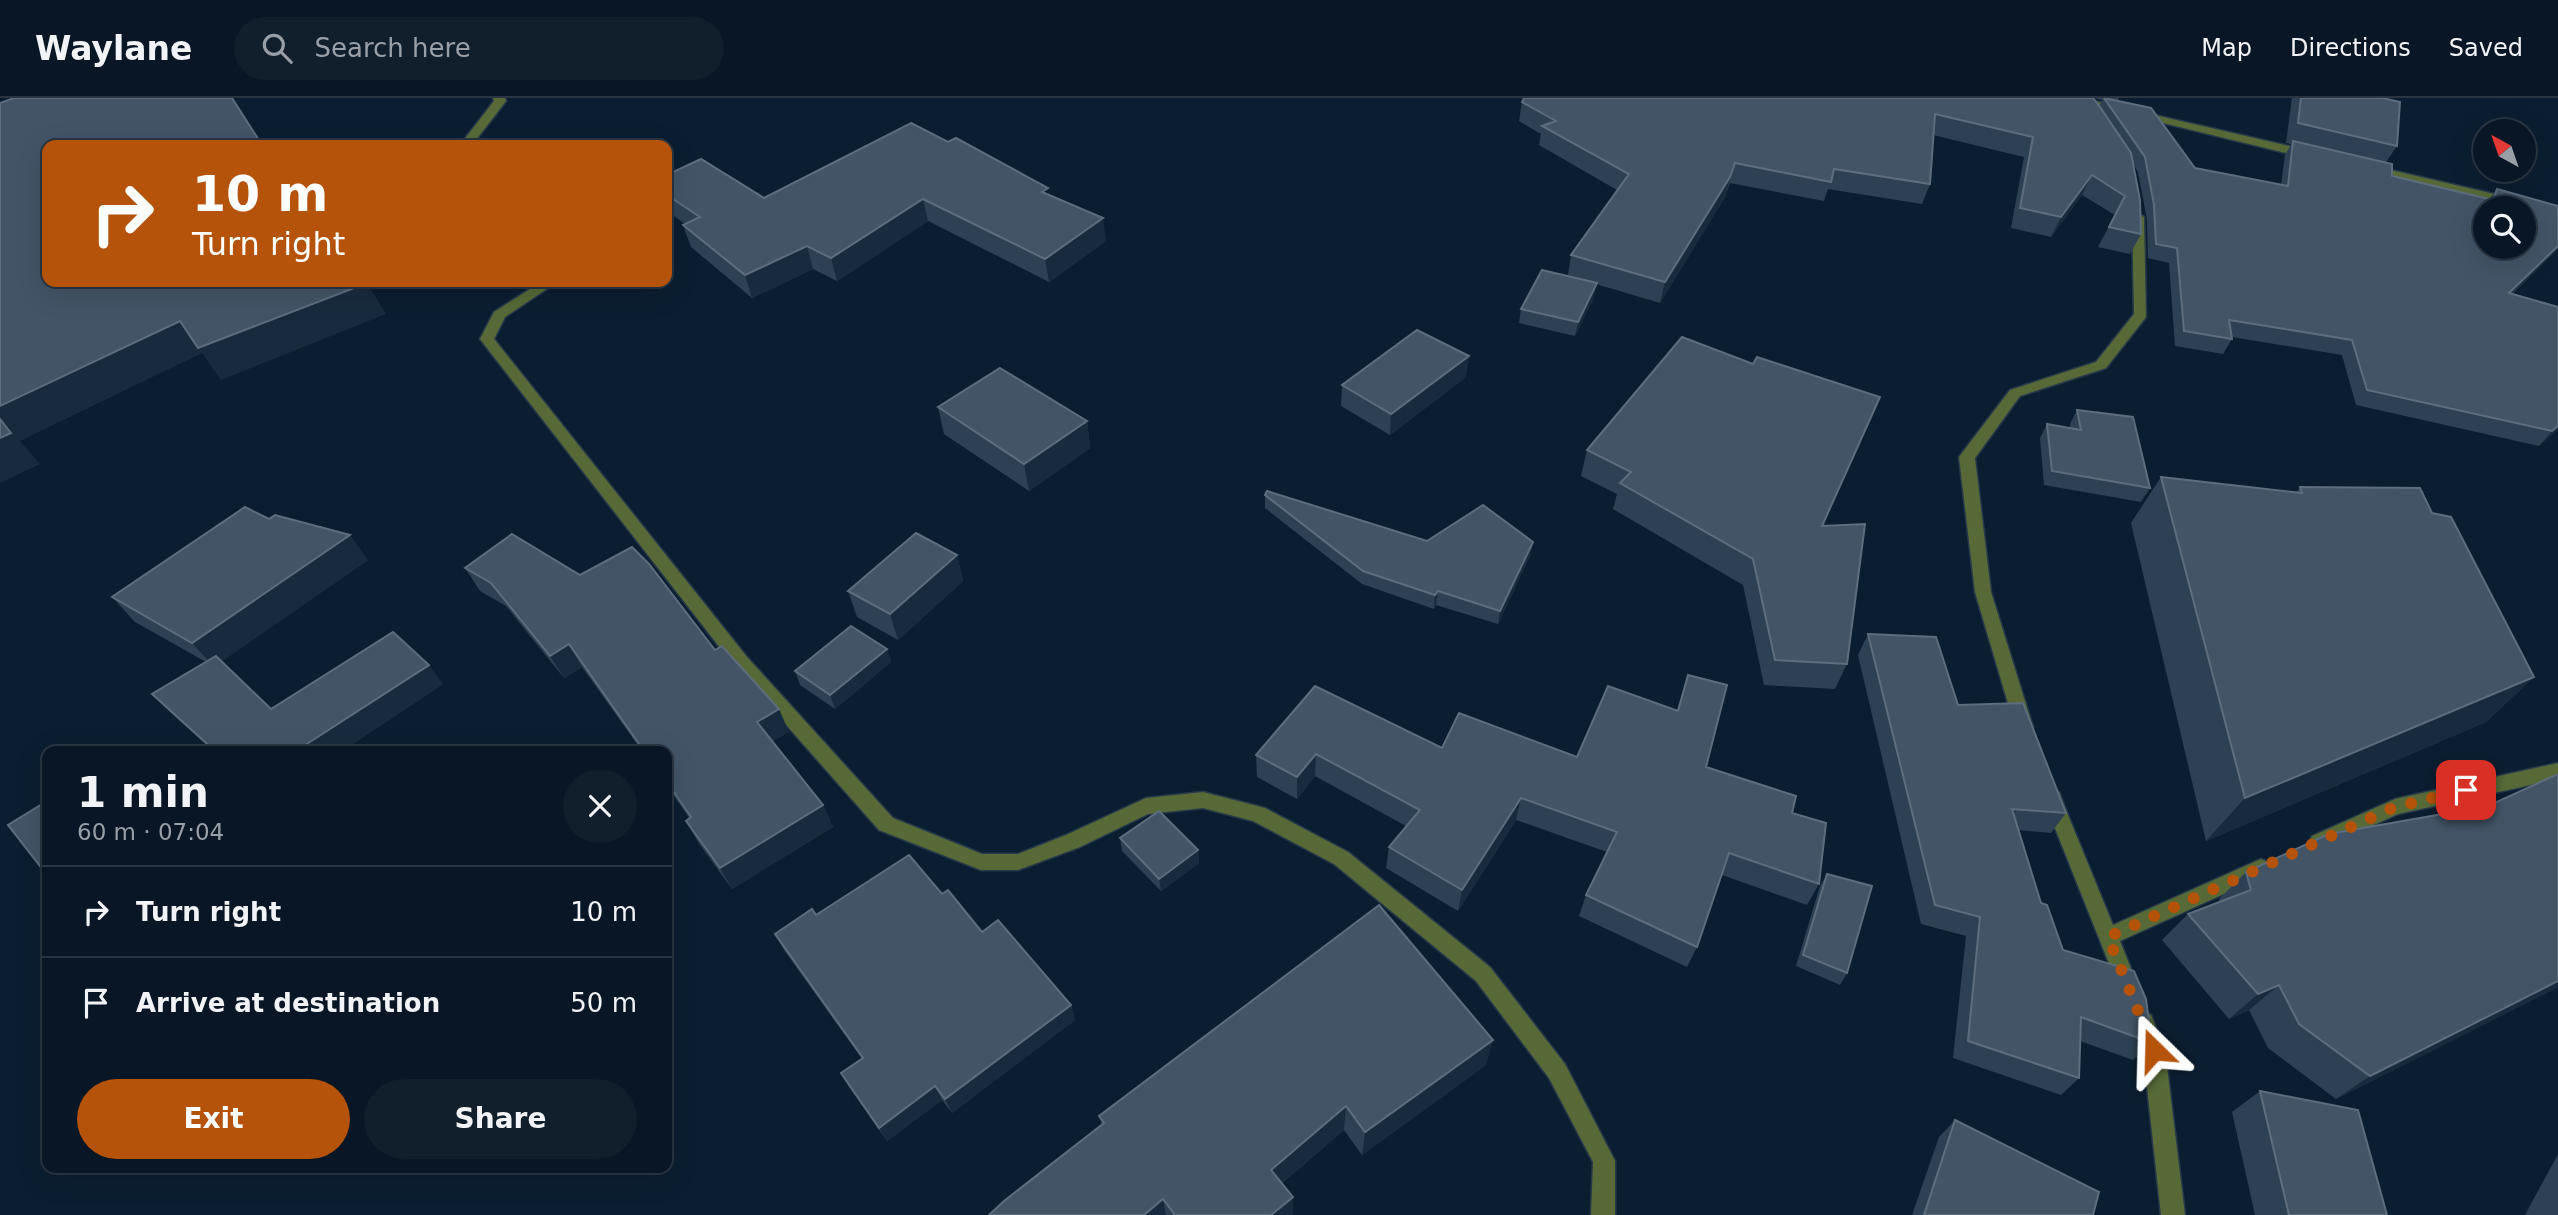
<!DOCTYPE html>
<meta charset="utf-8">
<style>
body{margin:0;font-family:"DejaVu Sans",sans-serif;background:#111f2d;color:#f1f3f6;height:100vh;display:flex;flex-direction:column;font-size:26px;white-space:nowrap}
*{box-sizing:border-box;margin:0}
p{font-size:23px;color:#989fa7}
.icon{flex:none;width:38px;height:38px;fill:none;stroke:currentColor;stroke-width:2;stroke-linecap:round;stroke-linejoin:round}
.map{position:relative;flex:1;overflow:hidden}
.drawer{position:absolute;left:42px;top:648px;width:630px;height:427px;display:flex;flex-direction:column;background:#081625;border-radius:14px;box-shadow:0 7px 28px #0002,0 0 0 2px #293542}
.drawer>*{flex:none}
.banner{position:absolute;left:42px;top:42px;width:630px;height:147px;border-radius:14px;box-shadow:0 7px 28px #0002,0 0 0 2px #293542;background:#b45309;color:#fff;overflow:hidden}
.needle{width:46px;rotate:320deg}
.tools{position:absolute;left:2473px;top:21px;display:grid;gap:14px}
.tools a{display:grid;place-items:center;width:63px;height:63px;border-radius:50%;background:#081625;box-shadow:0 7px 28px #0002,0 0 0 2px #293542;font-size:35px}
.pin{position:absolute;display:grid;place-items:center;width:60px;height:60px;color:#fff;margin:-30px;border-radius:14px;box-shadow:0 4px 10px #0006}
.me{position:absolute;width:77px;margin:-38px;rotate:338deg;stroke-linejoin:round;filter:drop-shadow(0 0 5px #0008)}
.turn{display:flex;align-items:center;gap:24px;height:147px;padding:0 35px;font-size:32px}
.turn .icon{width:91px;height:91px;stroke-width:2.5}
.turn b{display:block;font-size:49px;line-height:60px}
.round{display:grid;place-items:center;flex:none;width:74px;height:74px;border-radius:37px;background:#111f2d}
.headline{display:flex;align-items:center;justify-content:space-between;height:119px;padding:0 35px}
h1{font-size:42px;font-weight:700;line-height:52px}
.primary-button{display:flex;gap:14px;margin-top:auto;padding:14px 35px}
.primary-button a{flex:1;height:80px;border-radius:42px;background:#b45309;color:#fff;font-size:28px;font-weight:700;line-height:80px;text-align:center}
.primary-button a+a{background:#111f2d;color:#f1f3f6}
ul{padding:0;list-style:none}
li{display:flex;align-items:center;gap:21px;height:91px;padding:0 35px;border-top:2px solid #293542}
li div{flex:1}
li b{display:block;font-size:26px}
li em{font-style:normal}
header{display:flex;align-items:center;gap:42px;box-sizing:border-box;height:98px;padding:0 35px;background:#081625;border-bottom:2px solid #293542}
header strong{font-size:33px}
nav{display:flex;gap:38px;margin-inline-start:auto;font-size:24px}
.search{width:490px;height:63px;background:#111f2d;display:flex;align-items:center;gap:18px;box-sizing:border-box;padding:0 24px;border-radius:38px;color:#989fa7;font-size:26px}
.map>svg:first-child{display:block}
</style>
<header>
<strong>Waylane</strong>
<div class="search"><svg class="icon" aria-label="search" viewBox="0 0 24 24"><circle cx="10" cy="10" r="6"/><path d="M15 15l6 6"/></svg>Search here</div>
<nav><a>Map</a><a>Directions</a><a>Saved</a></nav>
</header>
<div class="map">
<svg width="2558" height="1117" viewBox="0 0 2558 1117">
<rect width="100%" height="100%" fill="#0b1e31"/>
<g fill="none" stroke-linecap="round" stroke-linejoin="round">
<defs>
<g id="minor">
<polygon points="493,0 505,0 506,3 472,47 460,47 494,3"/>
<polygon points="2081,0 2311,53 2317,57 2311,61 2073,3"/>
<polygon points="2369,67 2529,104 2558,115 2558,123 2524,110 2365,74 2365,68"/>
<polygon points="2138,115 2144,119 2146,219 2106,270 2020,298 1975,360 1991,494 2033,629 2030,634 2024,636 2018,634 2015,629 1975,494 1959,359 2010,292 2096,264 2134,216 2132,119"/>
<polygon points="541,184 557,184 505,219 494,241 747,559 893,720 982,756 1018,756 1066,737 1146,700 1203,694 1265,710 1348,754 1490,869 1565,966 1615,1063 1615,1117 1591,1117 1593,1064 1549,980 1476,883 1334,766 1253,723 1203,710 1148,716 1080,749 1018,772 981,772 879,732 735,569 480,241 494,214"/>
<polygon points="2558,665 2558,681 2398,716 2319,752 2312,750 2309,744 2312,738 2395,701"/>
<polygon points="2052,692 2059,694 2061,700 2113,827 2254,764 2261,761 2268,764 2271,770 2268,776 2120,843 2138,888 2135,895 2128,898 2121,895 2118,888 2043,700 2045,694"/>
<polygon points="2143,914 2151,917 2165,952 2185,1117 2161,1117 2143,952 2132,924 2135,917"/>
</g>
</defs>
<use href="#minor" stroke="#26384a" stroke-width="3"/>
<use href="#minor" fill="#566937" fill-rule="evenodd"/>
</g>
<g fill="#2e4154">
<polygon points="2094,0 2119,0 2118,3 2195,70 2281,87 2285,57 2291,46 2286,45 2292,0 2382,0 2397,48 2386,64 2392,78 2489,102 2497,91 2558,151 2512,196 2558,209 2558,331 2539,348 2356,307 2342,257 2232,239 2232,241 2223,256 2175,248 2169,165 2148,160 2147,122 2138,74 2133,66 2141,136 2130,156 2098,149 2115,117 2082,97 2051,139 2011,130 2024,59 1933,37 1930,86 1922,106 1828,91 1824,103 1730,85 1725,99 1660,205 1596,186 1594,199 1575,238 1519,225 1521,211 1583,182 1568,177 1571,157 1617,92 1539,47 1541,36 1519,23 1522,4 2099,8 2102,2"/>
<polygon points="667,77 764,100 1049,97 1106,143 1049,184 928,123 837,183 813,171 752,200 691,149 683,127 685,126 667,113"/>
<polygon points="1753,266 1880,299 1823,428 1847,566 1835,591 1764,587 1743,487 1613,411 1617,396 1581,378 1587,352"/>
<polygon points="1466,279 1390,337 1341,308 1342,287"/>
<polygon points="938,309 1087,323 1090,350 1029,393 944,336"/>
<polygon points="2077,312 2150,390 2141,404 2044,387 2040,340 2047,326 2070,330 2070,326"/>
<polygon points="2161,379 2296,395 2300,389 2432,415 2534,579 2486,624 2206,743 2131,425"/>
<polygon points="1265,397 1427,443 1533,444 1530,458 1498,526 1436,507 1434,511 1362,486 1265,410"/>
<polygon points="269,421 368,462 222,563 271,611 443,586 342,653 213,653 171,615 152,596 206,564 135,524 112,499"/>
<polygon points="957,457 963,483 898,542 857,519 848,493"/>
<polygon points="465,470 580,477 715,552 789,634 772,643 823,707 833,729 732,791 698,744 686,723 690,721 667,688 667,653 642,653 582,569 564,580 506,508 480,493"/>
<polygon points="1868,536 1958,607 2066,715 2051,735 2019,732 2041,805 2063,852 2152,945 2133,962 2080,943 2079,980 2061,997 1953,960 1966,838 1921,826 1858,557"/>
<polygon points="887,551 891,564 835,611 800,587 795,573"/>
<polygon points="1688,577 1706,669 1792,715 1819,786 1807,807 1722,777 1697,849 1687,869 1579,818 1586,797 1607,754 1516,722 1458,813 1386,770 1389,749 1406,728 1315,678 1297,701 1257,679 1256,657 1442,650 1577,659 1677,612"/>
<polygon points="1120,740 1198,752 1199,765 1161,793 1122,753"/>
<polygon points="2246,774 2558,889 2336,1001 2268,950 2249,912 2229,921 2162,842 2188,816 2220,804 2219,801"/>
<polygon points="1827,776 1847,875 1840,887 1796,868 1820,788"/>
<polygon points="942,796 982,834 1071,907 1075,922 952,1015 942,1002 887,1043 849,989 841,975 862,961 784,852 775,836 816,817"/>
<polygon points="1486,967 1362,1057 1344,1032 1282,1085 1293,1099 1293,1117 989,1117 1102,1027 1099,1018"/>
<polygon points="2260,993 2387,1117 2255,1117 2232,1014"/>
<polygon points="1955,1022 2093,1117 1912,1117 1939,1039"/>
<polygon points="2558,1056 2558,1117 2525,1117"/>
</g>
<g fill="#182b3e">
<polygon points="1735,65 1725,99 1660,205 1665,184"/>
<polygon points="2092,77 2082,97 2051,139 2061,119"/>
<polygon points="923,101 928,123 837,183 831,160"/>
<polygon points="1103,120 1106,143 1049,184 1045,161"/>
<polygon points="807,148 813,171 752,200 745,177"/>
<polygon points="2558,148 2558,151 2497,209 2509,195"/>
<polygon points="367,185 386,216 221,282 202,255 20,343 40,366 0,385 0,308 180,223"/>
<polygon points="1597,185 1594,199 1575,238 1578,224"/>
<polygon points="1469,258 1466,279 1390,337 1391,316"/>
<polygon points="1087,323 1090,350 1029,393 1024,366"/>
<polygon points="2558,328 2558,331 2539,348 2552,333"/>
<polygon points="350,437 368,462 214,569 192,545"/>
<polygon points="1533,444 1530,458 1498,526 1500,513"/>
<polygon points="957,457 963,483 898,542 890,516"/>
<polygon points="1438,493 1436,507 1434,511 1435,497"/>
<polygon points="569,546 582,569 564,580 550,558"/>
<polygon points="887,551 891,564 835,611 830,597"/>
<polygon points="429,567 443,586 342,653 300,653 299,651"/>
<polygon points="2534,579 2486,624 2206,743 2245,700"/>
<polygon points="779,611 789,634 768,646 757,624"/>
<polygon points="1316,656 1315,678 1297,701 1297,679"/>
<polygon points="1521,700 1516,722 1458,813 1462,792"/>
<polygon points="823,707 833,729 732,791 720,770"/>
<polygon points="1198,752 1199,765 1161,793 1159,781"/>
<polygon points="2558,883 2558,889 2336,1001 2370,978"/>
<polygon points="2279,887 2249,912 2229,921 2258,896"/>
<polygon points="1071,907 1075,922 952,1015 945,1001"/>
<polygon points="1493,942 1486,967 1362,1057 1365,1034"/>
<polygon points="935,988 942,1002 887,1043 879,1030"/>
<polygon points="1346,1008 1344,1032 1271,1094 1271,1072"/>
<polygon points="1293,1099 1293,1117 1271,1117"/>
<polygon points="1163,1101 1166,1117 1144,1117"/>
</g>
<g fill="#425466" stroke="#5d6d7e" stroke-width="2" fill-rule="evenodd">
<polygon points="14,0 232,0 262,47 47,47 47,184 366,184 367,185 198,250 180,223 0,308 0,5"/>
<polygon points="1524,0 2093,0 2100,9 2131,55 2140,102 2141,136 2109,129 2125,98 2092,77 2061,119 2020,110 2033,39 1935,16 1930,86 1834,71 1831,84 1735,65 1730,79 1665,184 1571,157 1629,76 1542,28 1556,23 1522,4"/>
<path d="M2104,0L2151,10L2195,70L2288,88L2293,43L2392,66V78L2493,102L2497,91L2558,108V148L2509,195L2558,209V328L2552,333L2367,292L2352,242L2229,222L2232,241L2184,233L2177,150L2156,146L2154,107L2145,59ZM2485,110H2524V149H2485Z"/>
<polygon points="2301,0 2382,0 2400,4 2397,48 2298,25"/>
<polygon points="911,25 948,44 956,40 1048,90 1042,94 1103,120 1045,161 923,101 831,160 807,148 745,177 683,127 700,119 667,97 667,77 701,61 764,100"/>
<polygon points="1542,172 1597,185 1578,224 1521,211"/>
<polygon points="1417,232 1469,258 1391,316 1342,287"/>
<polygon points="1682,239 1753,266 1757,259 1880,299 1822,428 1865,426 1847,566 1775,562 1753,461 1620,385 1631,374 1587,352"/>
<polygon points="1000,270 1087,323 1024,366 938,309"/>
<polygon points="2077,312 2133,319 2150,390 2052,373 2047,326 2081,332"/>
<polygon points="0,321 11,335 0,340"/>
<polygon points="2161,379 2302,395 2300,389 2420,390 2432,415 2451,419 2534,579 2245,700"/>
<polygon points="1267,393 1427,443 1483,407 1533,444 1500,513 1438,493 1435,497 1363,473 1265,397"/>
<polygon points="245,409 269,421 275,417 350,437 192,545 112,499"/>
<polygon points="916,435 957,457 890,516 848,493"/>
<polygon points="512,436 580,477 632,449 649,466 715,552 722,548 779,611 757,624 823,707 720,770 686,723 691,719 667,684 667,653 644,653 569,546 550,558 491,485 465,470"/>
<polygon points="851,528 887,551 830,597 795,573"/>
<polygon points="393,534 429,567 299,651 300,653 215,653 152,596 216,558 271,611"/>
<polygon points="1868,536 1936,539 1958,607 2023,605 2066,715 2012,711 2041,805 2047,807 2063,852 2134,873 2146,901 2152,945 2081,919 2079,980 1968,943 1980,819 1935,807"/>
<polygon points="1688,577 1727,587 1706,669 1796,698 1792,715 1826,725 1819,786 1729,755 1697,849 1586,797 1617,734 1521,700 1462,792 1389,749 1420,712 1316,656 1297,679 1256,657 1315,588 1442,650 1459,615 1577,659 1608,588 1678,613"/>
<polygon points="2558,676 2558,883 2370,978 2299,926 2279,887 2258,896 2188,816 2251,792 2246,774 2329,736 2488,708"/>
<polygon points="47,703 47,777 8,727"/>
<polygon points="1159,713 1198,752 1159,781 1120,740"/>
<polygon points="909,757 942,796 948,792 982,834 998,822 1071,907 945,1001 935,988 879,1030 841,975 863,960 775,836 812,811 816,817"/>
<polygon points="1827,776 1872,788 1847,875 1803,857"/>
<polygon points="1379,807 1493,942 1365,1034 1346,1008 1271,1072 1293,1099 1271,1117 1175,1117 1163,1101 1144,1117 989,1117 1004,1103 1104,1025 1099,1018"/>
<polygon points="2260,993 2358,1012 2387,1117 2289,1117"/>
<polygon points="1955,1022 2099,1094 2093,1117 1924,1117"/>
</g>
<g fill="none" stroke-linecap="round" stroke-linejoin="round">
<polyline stroke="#b45309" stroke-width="12" stroke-dasharray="0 21.6" points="2154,952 2108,839 2395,709 2466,692"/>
</g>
</svg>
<div class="tools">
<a><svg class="needle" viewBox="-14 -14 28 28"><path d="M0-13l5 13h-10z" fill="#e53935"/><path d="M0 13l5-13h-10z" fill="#989fa7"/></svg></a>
<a><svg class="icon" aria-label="search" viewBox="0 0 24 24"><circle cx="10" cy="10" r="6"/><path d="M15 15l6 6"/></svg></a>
</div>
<div class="pin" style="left:2466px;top:692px;background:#d93025"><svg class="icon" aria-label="arrive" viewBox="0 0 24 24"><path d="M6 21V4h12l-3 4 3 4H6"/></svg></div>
<svg class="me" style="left:2154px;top:952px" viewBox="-20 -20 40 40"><path d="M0-17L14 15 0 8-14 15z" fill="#b45309" stroke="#fff" stroke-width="4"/></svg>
<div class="banner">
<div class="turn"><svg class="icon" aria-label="right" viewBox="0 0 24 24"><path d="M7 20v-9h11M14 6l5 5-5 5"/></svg><div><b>10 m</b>Turn right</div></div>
</div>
<section class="drawer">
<div class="headline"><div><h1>1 min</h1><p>60 m · 07:04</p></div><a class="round"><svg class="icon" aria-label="close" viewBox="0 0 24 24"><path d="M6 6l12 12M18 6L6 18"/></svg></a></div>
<ul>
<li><svg class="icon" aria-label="right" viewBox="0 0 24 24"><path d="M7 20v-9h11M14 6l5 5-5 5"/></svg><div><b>Turn right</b></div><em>10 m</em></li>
<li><svg class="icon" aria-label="arrive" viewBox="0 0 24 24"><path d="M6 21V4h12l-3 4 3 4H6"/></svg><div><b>Arrive at destination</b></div><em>50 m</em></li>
</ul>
<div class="primary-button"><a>Exit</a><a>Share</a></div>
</section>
</div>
